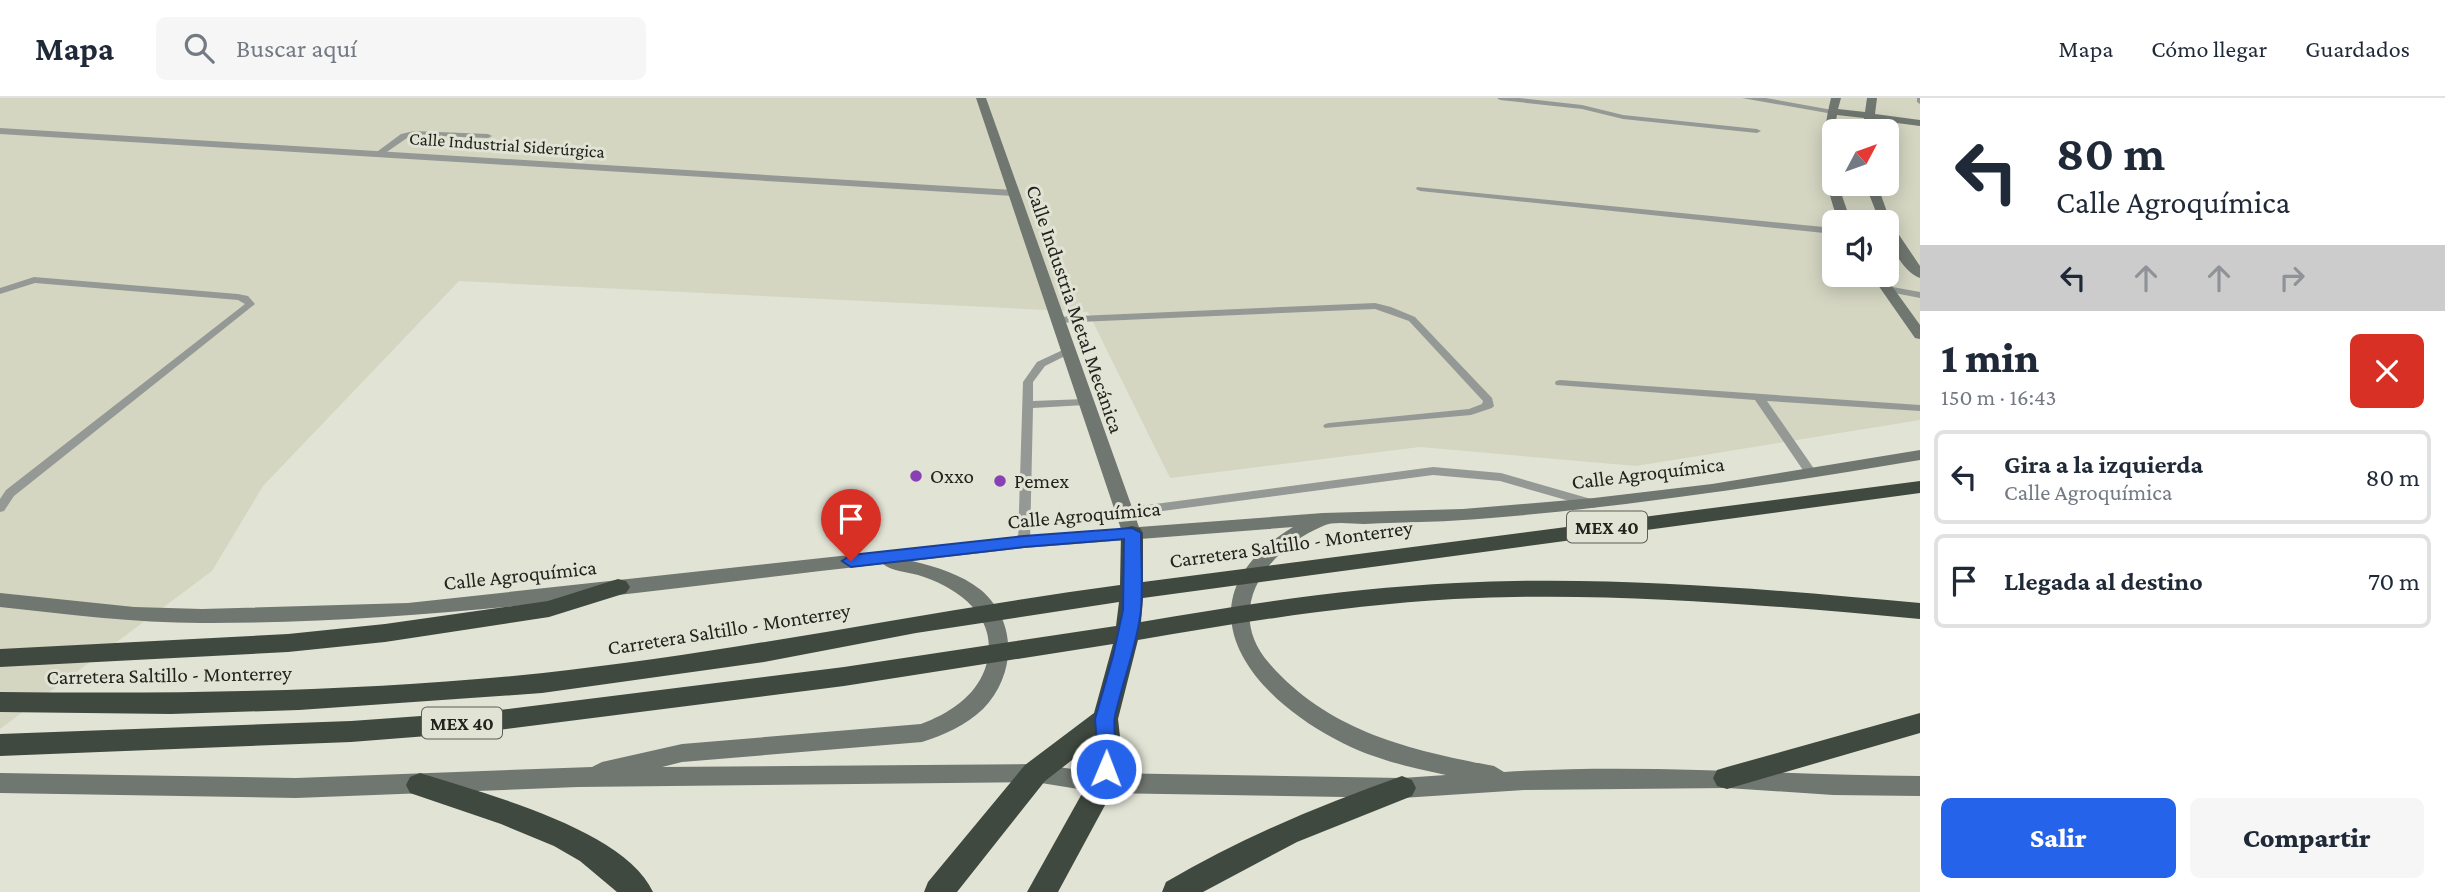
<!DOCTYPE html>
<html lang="es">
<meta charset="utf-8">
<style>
body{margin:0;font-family:"Crimson Pro",serif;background:#f6f6f7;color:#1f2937;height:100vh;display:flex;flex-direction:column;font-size:26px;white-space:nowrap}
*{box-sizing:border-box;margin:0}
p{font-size:23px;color:#747a83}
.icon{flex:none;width:38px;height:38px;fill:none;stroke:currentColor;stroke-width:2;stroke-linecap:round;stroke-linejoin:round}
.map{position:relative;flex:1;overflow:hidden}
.details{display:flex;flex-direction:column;background:#fff;width:525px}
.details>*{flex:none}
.banner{background:#fff;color:#1f2937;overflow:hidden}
.needle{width:46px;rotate:49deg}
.buttons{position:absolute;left:1822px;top:21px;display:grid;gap:14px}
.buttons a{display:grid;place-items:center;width:77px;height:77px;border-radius:10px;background:#fff;box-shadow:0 4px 18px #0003;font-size:35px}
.pin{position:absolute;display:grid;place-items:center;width:60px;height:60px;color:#fff;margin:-72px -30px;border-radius:50% 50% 50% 0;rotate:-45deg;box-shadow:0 0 7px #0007}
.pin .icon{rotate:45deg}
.me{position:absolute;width:77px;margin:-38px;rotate:1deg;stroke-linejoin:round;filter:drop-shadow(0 0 5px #0008)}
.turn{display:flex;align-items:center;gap:24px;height:147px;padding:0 21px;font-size:32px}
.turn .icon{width:91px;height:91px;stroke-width:2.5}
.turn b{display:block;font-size:49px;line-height:60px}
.lanes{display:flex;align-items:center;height:66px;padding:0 21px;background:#0003;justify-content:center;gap:35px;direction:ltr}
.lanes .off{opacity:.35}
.round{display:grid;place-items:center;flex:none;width:74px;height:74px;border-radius:10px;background:#f6f6f7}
.summary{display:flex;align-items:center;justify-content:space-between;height:119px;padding:0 21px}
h1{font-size:42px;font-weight:800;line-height:52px}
.primary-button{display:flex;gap:14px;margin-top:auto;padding:14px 21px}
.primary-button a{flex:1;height:80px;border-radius:10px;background:#2563eb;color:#fff;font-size:28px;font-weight:800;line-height:80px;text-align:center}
.primary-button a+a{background:#f6f6f7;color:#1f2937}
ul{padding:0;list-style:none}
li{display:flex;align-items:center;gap:21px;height:94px;margin:0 14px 10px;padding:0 7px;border:4px solid #e0e1e3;border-radius:10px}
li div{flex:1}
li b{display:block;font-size:26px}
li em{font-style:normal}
header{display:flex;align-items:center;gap:42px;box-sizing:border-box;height:98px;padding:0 35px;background:#fff;border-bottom:2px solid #e0e1e3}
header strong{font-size:33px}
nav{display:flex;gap:38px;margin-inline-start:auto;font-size:24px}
.search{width:490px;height:63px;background:#f6f6f7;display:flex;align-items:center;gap:18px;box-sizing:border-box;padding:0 24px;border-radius:10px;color:#747a83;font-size:26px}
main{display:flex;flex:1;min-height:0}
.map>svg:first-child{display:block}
</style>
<header>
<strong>Mapa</strong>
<div class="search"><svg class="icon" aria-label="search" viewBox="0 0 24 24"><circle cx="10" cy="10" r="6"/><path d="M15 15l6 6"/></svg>Buscar aquí</div>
<nav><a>Mapa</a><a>Cómo llegar</a><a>Guardados</a></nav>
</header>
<main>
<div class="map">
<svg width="1920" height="794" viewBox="0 0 1920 794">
<rect width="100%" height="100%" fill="#e1e3d5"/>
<path fill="#d4d6c2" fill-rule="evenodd" d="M0,0H1920V322L1636,368L1420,349L1170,380L1088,214L459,183L263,388L212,473L0,631ZM1834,33H1886V86H1834ZM1834,124H1886V177H1834Z"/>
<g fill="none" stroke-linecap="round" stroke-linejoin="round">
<g fill="#959995" fill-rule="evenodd">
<polygon points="1497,0 1519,0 1582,7 1623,17 1757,31 1761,33 1757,35 1623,21 1582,11 1500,2"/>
<polygon points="1917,0 1920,0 1920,6 1917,4"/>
<polygon points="414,33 488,36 492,38 488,40 414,37 407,40 381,58 374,56 401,36"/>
<polygon points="1417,89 1834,130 1834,136 1420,93 1416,91"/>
<polygon points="34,179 238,196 248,198 255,206 14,398 4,413 0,414 0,401 6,392 245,206 238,202 35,185 0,196 0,190"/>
<polygon points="1887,188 1920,194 1920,200 1884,193 1882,191"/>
<polygon points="1375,205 1391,209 1415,219 1492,300 1494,308 1492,310 1471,317 1325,330 1323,328 1325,326 1329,325 1469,311 1482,306 1483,303 1409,223 1375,211 1056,225 1051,222 1056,219"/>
<polygon points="1067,250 1072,253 1071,255 1045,268 1033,284 1033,303 1085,301 1090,304 1085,307 1033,310 1030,444 1024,448 1018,444 1023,284 1037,264"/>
<polygon points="1560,282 1920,307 1920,313 1767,303 1817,375 1811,379 1807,378 1755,302 1556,287 1555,285 1556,283"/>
<polygon points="1433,369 1501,375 1598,403 1600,406 1594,410 1500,383 1433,377 1125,418 1119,414 1125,410"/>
</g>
<g fill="#959995" fill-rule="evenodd">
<polygon points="1742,0 1766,0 1838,13 1833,16"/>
<polygon points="0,30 1013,92 1019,95 1013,98 0,36"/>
</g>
<g fill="#707670" fill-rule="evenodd">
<path d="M976,0H986L1139,429L1323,415L1463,411L1594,400L1712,386L1920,352V362C1777,386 1635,408 1491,420C1449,424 1407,424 1364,426C1352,426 1333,423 1323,428C1268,451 1222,511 1269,565C1328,633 1409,652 1494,668L1504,674C1643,665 1781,677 1920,678V698L1833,697L1727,690L1524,692L1402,700L1103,695L1035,684L578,689L296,700L0,695V675L296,680L592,669L602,664L682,646L921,626C948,616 975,599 985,571C1002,522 961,490 918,477C907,474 891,473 883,466C656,491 429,526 201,525C134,525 67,516 0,509V495L134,509L202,511L408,505L1024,438L1121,431ZM1293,429C1177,500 1243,592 1335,641C1369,660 1408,669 1446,677L1402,680L1103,675L1035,666L662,669L682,664L922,644C944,637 966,627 983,611C1016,577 1018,524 981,492C961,476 936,469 912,463L1024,450Z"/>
<path d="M1831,0H1841L1838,11L1865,14L1867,0H1877L1875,16L1920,22V28L1874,22L1872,33H1862L1864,20L1837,17L1834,33V86H1838L1851,124H1839C1822,82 1820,44 1831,0Z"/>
<path d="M1865,86H1877L1891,125L1920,168V180C1902,174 1886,142 1886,124H1880Z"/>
<polygon points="1871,177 1884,177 1920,227 1920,241 1915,240"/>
</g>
<g fill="#404940" fill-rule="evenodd">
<path d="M1920,383V395L1143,500L1141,524C1245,506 1350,490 1456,485C1611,477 1766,491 1920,505V521C1765,507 1609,493 1454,501C1348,507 1243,524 1138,542L1118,621L1122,656L1117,685L1058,794H1027L1089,683L1094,645L1045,683L957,794H924L928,784L1025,667L1094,615L1113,546L844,588L491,633L351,644L0,658V636L351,623L491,613L844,569L1116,528L1119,504L916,535L764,564L542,595L299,612L171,616L0,614V594C181,596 363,594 543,575C737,554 927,513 1120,487L1121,435L1124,430L1132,428L1140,430L1143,435V484Z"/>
<polygon points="618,481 626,483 630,489 626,495 549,519 385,544 288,554 0,569 0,551 288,536 385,526 548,503"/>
<polygon points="1920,615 1920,635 1727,691 1717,688 1713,680 1717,672 1727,669"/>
<path d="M420,675C482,695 625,731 653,794H617L580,763L554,748L501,726L410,695L406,687L410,679Z"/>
<path d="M1402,678L1412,682L1416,690L1412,698L1297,744L1203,794H1162L1166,784C1241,740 1320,707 1402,678Z"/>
</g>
</g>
<path fill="#2563eb" stroke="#184099" stroke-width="2" d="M1132,430L1141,435C1141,460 1143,487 1141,512C1137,548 1123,582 1115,618C1111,638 1123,657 1113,677L1106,679L1098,677L1095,671L1098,656L1095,621L1113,558L1123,512L1124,441L1024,449L851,469L842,463L851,457L1024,438Z"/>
<g fill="#8741b4" stroke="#e1e3d5" stroke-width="2.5">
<circle cx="916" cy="378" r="7"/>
<circle cx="1000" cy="383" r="7"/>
</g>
<g text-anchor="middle" stroke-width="6" stroke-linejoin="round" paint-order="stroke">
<g font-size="18" fill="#23231e" stroke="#e1e3d5">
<text transform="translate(507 47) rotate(4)" y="6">Calle Industrial Siderúrgica</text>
</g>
<g fill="#e1e3d5" stroke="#5c5d55" stroke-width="2">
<rect x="1567" y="413.5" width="80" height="31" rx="5"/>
<rect x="422" y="609.5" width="80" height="31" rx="5"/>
</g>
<g font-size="19" font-weight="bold" fill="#23231e">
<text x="1607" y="436">MEX 40</text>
<text x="462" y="632">MEX 40</text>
</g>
<g font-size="21" fill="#23231e" stroke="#e1e3d5">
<text transform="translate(1075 211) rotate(71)" y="7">Calle Industria Metal Mecánica</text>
<text transform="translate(1648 375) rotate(-7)" y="7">Calle Agroquímica</text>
<text transform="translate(1084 417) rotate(-5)" y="7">Calle Agroquímica</text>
<text transform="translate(1291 446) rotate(-8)" y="7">Carretera Saltillo - Monterrey</text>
<text transform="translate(520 477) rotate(-6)" y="7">Calle Agroquímica</text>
<text transform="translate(729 531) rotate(-9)" y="7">Carretera Saltillo - Monterrey</text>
<text transform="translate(169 577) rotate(-1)" y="7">Carretera Saltillo - Monterrey</text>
</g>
<g font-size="21" fill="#23231e" stroke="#e1e3d5" text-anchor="start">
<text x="930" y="385">Oxxo</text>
<text x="1014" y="390">Pemex</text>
</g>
</g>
</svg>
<div class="buttons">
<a><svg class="needle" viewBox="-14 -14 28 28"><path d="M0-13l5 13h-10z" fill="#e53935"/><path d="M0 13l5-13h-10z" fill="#747a83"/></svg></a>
<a><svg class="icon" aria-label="sound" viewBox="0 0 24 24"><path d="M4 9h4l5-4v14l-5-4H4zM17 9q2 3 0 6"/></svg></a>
</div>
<div class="pin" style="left:851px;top:463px;background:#d93025"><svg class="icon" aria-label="arrive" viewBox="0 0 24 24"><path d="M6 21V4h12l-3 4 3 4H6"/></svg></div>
<svg class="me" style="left:1106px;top:671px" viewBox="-20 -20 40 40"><circle r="17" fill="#2563eb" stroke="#fff" stroke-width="3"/><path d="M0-11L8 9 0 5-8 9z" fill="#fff"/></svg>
</div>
<section class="details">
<div class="banner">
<div class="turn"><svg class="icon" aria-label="left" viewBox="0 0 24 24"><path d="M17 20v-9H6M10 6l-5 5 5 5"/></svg><div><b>80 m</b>Calle Agroquímica</div></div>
<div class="lanes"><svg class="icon" aria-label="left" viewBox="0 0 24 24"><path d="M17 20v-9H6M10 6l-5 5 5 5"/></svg><svg class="icon off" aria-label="ahead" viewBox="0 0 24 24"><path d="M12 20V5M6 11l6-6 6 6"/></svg><svg class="icon off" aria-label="ahead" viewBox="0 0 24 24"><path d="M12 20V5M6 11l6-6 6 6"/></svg><svg class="icon off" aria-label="right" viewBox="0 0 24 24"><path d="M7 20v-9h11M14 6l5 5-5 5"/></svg></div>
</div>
<div class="summary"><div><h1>1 min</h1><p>150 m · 16:43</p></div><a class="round" style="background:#d93025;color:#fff"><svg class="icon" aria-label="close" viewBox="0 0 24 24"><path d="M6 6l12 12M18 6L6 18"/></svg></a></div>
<ul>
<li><svg class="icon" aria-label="left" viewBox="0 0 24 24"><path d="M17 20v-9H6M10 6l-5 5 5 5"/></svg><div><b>Gira a la izquierda</b><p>Calle Agroquímica</p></div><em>80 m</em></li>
<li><svg class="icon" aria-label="arrive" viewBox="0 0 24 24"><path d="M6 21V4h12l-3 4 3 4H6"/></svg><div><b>Llegada al destino</b></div><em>70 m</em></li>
</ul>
<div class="primary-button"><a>Salir</a><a>Compartir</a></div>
</section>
</main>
